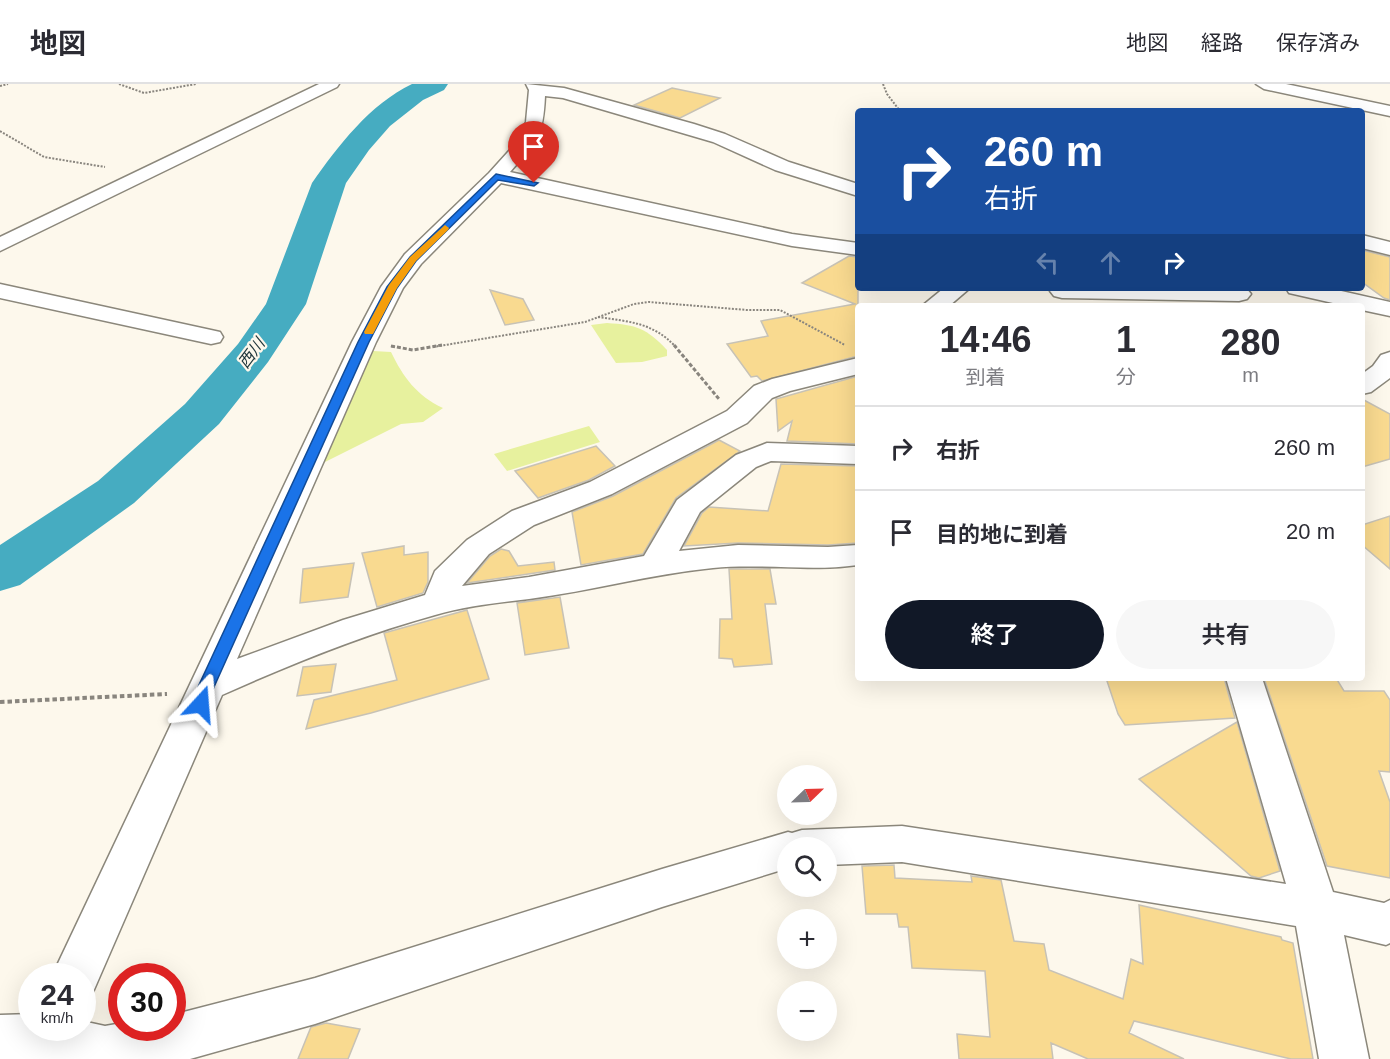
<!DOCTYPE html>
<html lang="ja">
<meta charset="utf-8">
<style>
body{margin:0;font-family:Arial,"Noto Sans JP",sans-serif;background:#f7f7f7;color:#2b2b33;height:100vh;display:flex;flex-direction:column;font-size:22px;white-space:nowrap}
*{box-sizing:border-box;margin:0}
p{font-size:20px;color:#7c7c81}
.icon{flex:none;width:33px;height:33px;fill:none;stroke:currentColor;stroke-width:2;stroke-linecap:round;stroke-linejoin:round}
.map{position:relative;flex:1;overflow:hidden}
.side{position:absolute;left:855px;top:219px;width:510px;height:378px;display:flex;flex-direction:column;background:#fff;border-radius:6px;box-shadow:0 6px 24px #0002}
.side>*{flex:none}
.banner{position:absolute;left:855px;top:24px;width:510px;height:183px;border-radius:6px;box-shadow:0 6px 24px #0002;background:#1a4fa0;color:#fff;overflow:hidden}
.needle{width:39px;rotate:67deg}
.buttons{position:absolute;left:777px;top:681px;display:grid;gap:12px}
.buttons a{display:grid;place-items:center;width:60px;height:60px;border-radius:50%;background:#fff;box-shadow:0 6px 24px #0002;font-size:30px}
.speed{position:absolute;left:18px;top:879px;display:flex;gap:12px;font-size:30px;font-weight:700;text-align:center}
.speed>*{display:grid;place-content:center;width:78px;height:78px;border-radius:50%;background:#fff;box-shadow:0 6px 24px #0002;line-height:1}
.speed small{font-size:15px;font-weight:400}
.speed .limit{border:9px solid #d22;background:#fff;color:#111}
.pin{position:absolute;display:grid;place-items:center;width:51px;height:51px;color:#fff;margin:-62px -26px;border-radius:50% 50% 50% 0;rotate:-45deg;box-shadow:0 0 6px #0007}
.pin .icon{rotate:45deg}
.me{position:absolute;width:66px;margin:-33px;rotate:19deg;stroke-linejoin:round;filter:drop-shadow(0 0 4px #0008)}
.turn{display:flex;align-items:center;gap:21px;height:126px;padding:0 30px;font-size:27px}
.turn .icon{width:78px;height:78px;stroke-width:2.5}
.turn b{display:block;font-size:42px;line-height:51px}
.lanes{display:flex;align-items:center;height:57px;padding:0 30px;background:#0003;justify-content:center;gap:30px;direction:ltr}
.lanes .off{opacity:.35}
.eta{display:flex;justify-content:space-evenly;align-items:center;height:102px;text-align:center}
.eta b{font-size:36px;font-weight:600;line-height:42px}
.primary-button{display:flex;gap:12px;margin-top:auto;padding:12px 30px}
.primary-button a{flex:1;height:69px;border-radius:36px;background:#111827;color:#fff;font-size:24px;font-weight:600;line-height:69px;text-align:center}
.primary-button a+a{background:#f7f7f7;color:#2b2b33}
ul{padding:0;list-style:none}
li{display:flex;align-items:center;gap:18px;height:84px;padding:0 30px;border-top:2px solid #e1e1e2}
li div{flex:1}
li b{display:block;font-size:22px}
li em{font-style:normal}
header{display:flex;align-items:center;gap:36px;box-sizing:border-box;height:84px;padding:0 30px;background:#fff;border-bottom:2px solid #e1e1e2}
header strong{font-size:28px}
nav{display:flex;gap:33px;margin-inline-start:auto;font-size:21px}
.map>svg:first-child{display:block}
</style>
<header>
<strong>地図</strong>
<nav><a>地図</a><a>経路</a><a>保存済み</a></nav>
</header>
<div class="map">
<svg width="1390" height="975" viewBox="0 0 1390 975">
<rect width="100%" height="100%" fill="#fdf8ec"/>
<g fill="#e7f19e">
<path d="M607,239C637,241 646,244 667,266V272L642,278L616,279L591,241Z"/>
<path d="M373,267L391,268C403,293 417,312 443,324L423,338L401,340L323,379Z"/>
<polygon points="589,342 600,358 507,387 494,370"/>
</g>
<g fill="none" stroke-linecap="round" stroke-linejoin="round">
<path fill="#46acc1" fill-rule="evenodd" d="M412,0H448L444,6L423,16L390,42L369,66L346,99L306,220L268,278L219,340L134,419L20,501L0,507V461L98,397L185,320L238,260L266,220L312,99C338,62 370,20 412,0Z"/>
</g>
<g fill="#f9da90" stroke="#c7c2b6" stroke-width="1.5">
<polygon points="672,4 720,14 680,34 634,21"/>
<polygon points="1362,166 1390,173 1390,216 1384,214 1362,198"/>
<polygon points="849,172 858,173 858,272 762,297 757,292 751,293 727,260 768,252 761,237 855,220 802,199"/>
<polygon points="490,206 523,215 534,236 505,241"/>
<polygon points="858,292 858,360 787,357 792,337 778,347 776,315"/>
<polygon points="1362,315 1390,330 1390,375 1362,383"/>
<polygon points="719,356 740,367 676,414 643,470 581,481 572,428 613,412"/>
<polygon points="596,362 615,382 589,396 538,414 515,387"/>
<polygon points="781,380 858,382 858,459 828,461 738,459 684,462 702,429 709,423 768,427"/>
<polygon points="1390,432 1390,485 1362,461 1362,441"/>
<polygon points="404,462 404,471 428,468 428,498 423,509 377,523 362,469"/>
<polygon points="501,465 509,467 518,482 554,478 555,486 467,499 490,472"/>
<polygon points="354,479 348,513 300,519 303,485"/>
<polygon points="729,485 770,485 776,520 765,520 772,580 734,583 732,575 719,574 720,535 732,535"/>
<polygon points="560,513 569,564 525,571 517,519"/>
<polygon points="467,526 489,595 371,629 306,645 314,616 397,596 384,549"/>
<polygon points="336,580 331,608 297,612 303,583"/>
<polygon points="1106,594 1224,594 1235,634 1125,641 1118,630"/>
<polygon points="1264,594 1336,594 1344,607 1384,607 1390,616 1390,688 1379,687 1390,718 1390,794 1327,782"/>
<polygon points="1237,638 1280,787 1259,794 1251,792 1139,695"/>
<polygon points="894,781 895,794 972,798 971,792 1001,796 1014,857 1044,860 1049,886 1123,915 1131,875 1143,880 1139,821 1281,853 1282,856 1293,859 1313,975 1291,975 1134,937 1129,949 1184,975 1088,975 1051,959 1053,975 959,975 957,950 990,953 985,887 912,884 908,843 899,843 897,830 866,830 862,782"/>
<polygon points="326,939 360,945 348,975 298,975 311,943"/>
</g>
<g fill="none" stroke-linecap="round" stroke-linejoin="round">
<defs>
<g id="minor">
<polygon points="319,0 339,0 337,3 0,167 0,153"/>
<path d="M526,0L564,4L694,40L725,50L789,78L858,100V112L775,86L713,58L563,14L545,12C543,54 537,57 510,88L792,150L858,159V171L792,162L501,99L421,180L403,204L376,258L237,575L343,536L425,511L435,487L467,456L512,427L590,398L727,327L754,302L772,295L858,274V290L790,307L772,314L747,339L612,410L534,441L489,470L462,502L529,493L644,472L677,416L736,371L767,359L858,362V380L771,377L756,383L700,428L679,467L738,461L828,463L858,461V481C810,488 761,479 713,484C651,490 591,507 529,515C497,519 466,522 435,531C362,551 291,580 222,611L93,908L82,912V892H52L352,258L381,203L405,170L489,89L518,57L526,38L529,6Z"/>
<polygon points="1256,0 1286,0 1390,22 1390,32 1264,5"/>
<polygon points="1362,151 1390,158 1390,171 1362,164"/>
<polygon points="0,200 211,246 220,248 223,253 220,258 211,260 0,214"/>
<polygon points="944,204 970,204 949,222 922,222"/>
<polygon points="1053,204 1246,204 1251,210 1247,215 1239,217 1062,214 1054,212 1050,207"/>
<polygon points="1286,204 1328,204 1390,218 1390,232 1362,226 1362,222 1346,222 1289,209"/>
<polygon points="1390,268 1390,294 1371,308 1362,310 1362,290 1373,282 1381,271"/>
<polygon points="1226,594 1262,594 1333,808 1384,819 1390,816 1390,859 1386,861 1344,851 1369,975 1319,975 1296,842 902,778 826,781 826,764 788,764 788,784 662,823 315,940 190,975 0,975 0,931 32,930 32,944 82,944 82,937 105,942 122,939 122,944 172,944 172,931 315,894 662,785 788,748 792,749 802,746 902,742 1286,800"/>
</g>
</defs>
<use href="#minor" stroke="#8b877b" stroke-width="3"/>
<g stroke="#89857e" stroke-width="2" stroke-dasharray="2 1.5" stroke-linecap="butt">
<polyline points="119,0 144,9 196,0"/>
<polyline points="883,0 887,10 900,27"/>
<polyline points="0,2 8,0"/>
<polyline points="0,47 44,73 105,83"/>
<path d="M598,233C630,238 652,238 676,263"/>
<polyline points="391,262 395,263"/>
<polyline points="433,263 585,238 634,220 649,218 747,226 780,226 845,261"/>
</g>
<g stroke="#89857e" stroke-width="3" stroke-dasharray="4 2" stroke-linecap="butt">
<polyline points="674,261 719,315"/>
<polyline points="391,262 413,266 442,261"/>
</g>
<polyline stroke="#89857e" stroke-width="4" stroke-dasharray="4.5 3" stroke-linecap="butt" points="0,618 167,610"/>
<use href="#minor" fill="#fff" fill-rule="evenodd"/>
</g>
<polygon fill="#1a73e8" stroke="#114b97" stroke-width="1.5" points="496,90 538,99 534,102 498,96 416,177 397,204 369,258 214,603 207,625 196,625 194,620 198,603 358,258 387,203 410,173"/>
<polygon fill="#f59e0b" points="445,141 449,144 448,146 416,177 397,204 373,250 365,250 364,248 389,201 410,173"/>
<g text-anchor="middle" stroke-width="4.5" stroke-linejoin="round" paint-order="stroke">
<g font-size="16" font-style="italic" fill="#1d3439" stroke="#fdf8ec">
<text transform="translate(251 269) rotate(-53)" y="6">西川</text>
</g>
</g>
</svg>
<div class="buttons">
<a><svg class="needle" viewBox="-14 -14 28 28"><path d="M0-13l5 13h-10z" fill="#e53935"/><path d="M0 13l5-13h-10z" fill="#7c7c81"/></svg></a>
<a><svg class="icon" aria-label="search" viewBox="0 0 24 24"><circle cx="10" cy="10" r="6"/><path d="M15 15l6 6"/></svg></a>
<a>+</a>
<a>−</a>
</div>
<div class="speed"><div>24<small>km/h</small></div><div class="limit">30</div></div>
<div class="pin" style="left:534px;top:99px;background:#d93025"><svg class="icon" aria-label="arrive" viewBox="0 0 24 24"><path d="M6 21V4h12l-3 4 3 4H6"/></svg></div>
<svg class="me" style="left:201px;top:620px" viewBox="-20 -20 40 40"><path d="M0-17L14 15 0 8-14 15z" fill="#1a73e8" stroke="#fff" stroke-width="4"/></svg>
<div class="banner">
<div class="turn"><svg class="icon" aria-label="right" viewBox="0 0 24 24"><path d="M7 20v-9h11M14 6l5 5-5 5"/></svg><div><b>260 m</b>右折</div></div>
<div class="lanes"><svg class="icon off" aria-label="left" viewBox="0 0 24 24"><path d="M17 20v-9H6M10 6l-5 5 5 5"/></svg><svg class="icon off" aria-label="ahead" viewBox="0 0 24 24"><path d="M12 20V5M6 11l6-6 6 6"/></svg><svg class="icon" aria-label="right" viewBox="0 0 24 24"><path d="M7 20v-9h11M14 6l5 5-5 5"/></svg></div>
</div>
<section class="side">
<div class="eta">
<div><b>14:46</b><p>到着</p></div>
<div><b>1</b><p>分</p></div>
<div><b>280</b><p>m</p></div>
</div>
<ul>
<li><svg class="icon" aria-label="right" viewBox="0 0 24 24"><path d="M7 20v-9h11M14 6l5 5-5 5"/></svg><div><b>右折</b></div><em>260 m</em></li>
<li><svg class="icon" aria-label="arrive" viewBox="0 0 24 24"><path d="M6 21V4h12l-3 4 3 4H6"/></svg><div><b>目的地に到着</b></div><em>20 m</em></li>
</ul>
<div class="primary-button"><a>終了</a><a>共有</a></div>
</section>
</div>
